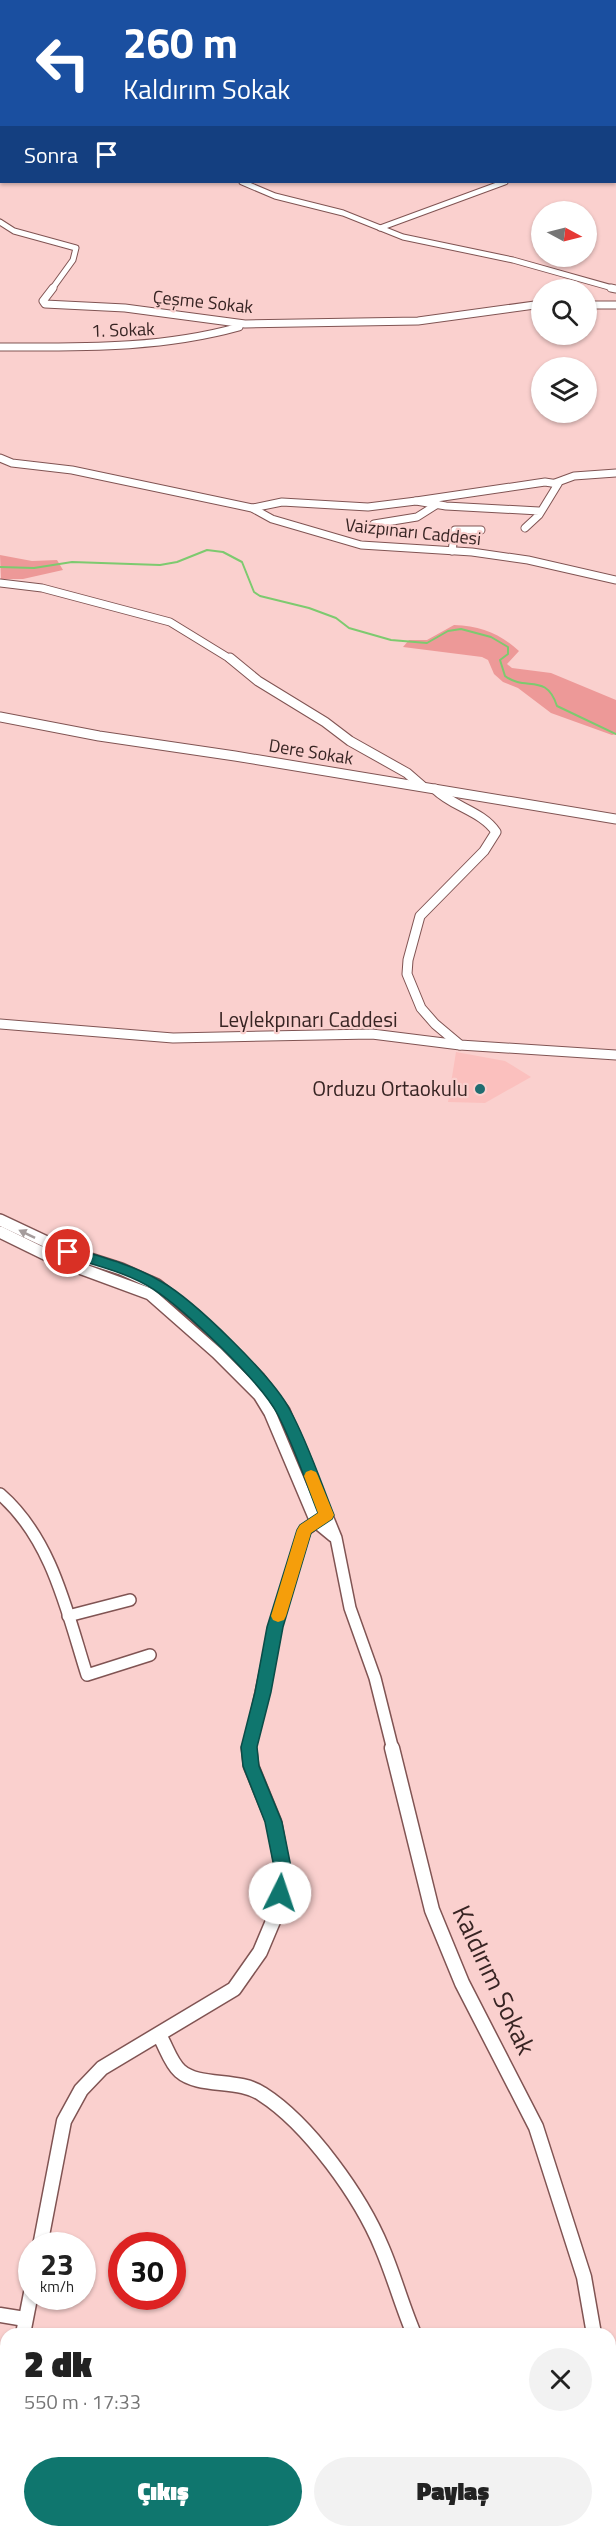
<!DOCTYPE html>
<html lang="tr">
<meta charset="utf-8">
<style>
body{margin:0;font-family:"Titillium Web",sans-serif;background:#f2f2f2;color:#222;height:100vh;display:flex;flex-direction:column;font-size:22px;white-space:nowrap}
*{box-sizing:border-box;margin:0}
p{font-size:20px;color:#767676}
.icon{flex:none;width:33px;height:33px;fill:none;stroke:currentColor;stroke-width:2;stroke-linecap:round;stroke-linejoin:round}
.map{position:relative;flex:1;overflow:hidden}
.details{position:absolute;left:0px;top:2328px;width:616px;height:210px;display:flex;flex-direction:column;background:#fff;border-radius:18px 18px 0 0;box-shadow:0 2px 4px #0004}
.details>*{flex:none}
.hud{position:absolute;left:0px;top:0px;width:616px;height:183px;box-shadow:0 2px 4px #0004;background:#1a4fa0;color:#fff;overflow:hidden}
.needle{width:39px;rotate:97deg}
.controls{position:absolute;left:531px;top:201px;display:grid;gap:12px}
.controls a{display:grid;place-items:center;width:66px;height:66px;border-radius:50%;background:#fff;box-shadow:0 2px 4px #0004;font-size:30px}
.speed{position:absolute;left:18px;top:2232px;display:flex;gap:12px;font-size:30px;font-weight:700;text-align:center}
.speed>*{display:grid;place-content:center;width:78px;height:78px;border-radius:50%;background:#fff;box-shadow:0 2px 4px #0004;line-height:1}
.speed small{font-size:15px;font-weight:400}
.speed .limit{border:9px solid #d22;background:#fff;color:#111}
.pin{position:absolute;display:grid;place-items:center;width:51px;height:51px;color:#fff;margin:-26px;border:3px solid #fff;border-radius:50%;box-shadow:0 2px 6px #0007}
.me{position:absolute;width:66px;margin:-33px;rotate:4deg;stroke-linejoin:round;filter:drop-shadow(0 0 4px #0008)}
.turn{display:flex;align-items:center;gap:21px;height:126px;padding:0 24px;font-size:27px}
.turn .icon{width:78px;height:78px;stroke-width:2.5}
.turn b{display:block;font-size:42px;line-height:51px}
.then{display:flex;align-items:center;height:57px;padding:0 24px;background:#0003;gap:12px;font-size:22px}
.round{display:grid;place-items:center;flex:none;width:63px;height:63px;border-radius:32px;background:#f2f2f2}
.summary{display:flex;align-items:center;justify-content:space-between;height:102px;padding:0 24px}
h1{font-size:36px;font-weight:800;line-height:45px}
.cta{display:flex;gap:12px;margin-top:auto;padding:12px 24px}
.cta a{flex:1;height:69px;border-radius:36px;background:#0f766e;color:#fff;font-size:24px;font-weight:800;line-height:69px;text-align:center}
.cta a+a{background:#f2f2f2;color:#222}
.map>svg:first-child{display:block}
</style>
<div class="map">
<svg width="616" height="2538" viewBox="0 0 616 2538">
<rect width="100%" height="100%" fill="#fad0ce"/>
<polygon fill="#fbc0be" points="456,1052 505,1061 531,1077 485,1103 448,1102"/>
<g fill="#ed9998">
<polygon points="182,0 431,0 435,2 179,2"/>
<polygon points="0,555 32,561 57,560 63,570 23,579 1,579"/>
<path d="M454,625C481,626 499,633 519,651L507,664L512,668L551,673L616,700V734L612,735L551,713L518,688L503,682L494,674L488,660L482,657L403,647L409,640H427Z"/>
</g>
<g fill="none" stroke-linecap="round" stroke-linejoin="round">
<path stroke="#7dca6f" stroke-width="2" d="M0,567L34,568L72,562L160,565L177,562L207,550L223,552L242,562L254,592L260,596L309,608L336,618L349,628L391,640L427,643L448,631L461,629L491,637L508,647V654L500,660L505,676C526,692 546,672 557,706L616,734"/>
<defs>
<g id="minor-far4">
<polyline points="433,0 437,2"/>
<polyline points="457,0 459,2"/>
<polyline points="101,2 105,0"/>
<polyline points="504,2 506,0"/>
<polyline points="572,2 586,0"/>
<polyline points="242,182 275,196 343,213 403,237 513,260 616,289"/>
<polyline points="0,222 14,231 76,248 73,260 52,289"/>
<polyline points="380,228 505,182"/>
</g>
<g id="minor-far3">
<polyline points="53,288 43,301 45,304 125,308 245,324 418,321 542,304"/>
<polyline points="611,288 616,289"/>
<polyline points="586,305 616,305"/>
<path d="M0,347C81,347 160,349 239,327"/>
<polyline points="0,458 12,463 72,470 252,508 272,519 361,545 472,552 528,560 616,580"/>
<polyline points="555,483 574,476 616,473"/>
<polyline points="253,508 282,502 368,507 416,501"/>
<polyline points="374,524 417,517 436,505"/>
<polyline points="525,528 539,515 558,484 545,482 416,501 446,506 539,511"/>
<polyline points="452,551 455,530 481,530"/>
<polyline points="0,583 42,588 170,622 232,660"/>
</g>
<g id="minor-far2">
<polyline points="230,658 258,681 325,722 350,741 407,773 422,786"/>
<polyline points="0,717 99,736 235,756 616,819"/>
<path d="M435,789C453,807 482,811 496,832L484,851L420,916L408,960L407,974L421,1008L435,1024L460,1045"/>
<polyline points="0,1024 173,1038 372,1034 460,1045 616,1055"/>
</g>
<g id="minor-far1">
<polyline points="0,1220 68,1252 121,1269 157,1285 195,1315 259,1378 284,1411 336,1538 350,1608 375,1678 393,1750"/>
<polyline points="0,1232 55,1259 150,1294 217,1353 259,1395 270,1413 316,1522 333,1536"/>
<path d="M0,1494C52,1539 67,1612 87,1675L150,1655"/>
<polyline points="68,1616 130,1600"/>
<polyline points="249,1750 275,1627 305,1530 326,1515"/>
</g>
<g id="minor">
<polyline points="392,1748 432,1910 462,1983 536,2127 584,2277 594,2334"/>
<path d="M159,2035C166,2046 170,2062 180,2071C199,2088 239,2078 262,2094C309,2124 361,2197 382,2248C394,2276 402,2306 414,2334"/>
<polyline points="40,2246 64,2121 81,2090 102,2068 234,1989 260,1952 276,1914 283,1872 274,1822 251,1766 249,1748"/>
<polyline points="0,2315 25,2319"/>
<polyline points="23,2334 32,2288"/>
<polyline points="610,2365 616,2365"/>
<polyline points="0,2450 6,2419"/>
<polyline points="610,2490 616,2508"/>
<polyline points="451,2532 451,2538"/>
</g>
<g id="major">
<polygon points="104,0 115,2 105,2"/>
<polygon points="121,0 131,2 122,2"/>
<rect x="615" y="161" width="1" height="4"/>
</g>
</defs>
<use href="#minor-far4" stroke="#805453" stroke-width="7"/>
<use href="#minor-far3" stroke="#805453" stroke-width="9"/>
<use href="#minor-far2" stroke="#805453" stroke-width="11"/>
<use href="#minor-far1" stroke="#805453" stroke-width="14"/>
<use href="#minor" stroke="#805453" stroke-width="17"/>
<use href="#major" stroke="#fff" stroke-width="2"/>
<use href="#minor-far4" stroke="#fff" stroke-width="5"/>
<use href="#minor-far3" stroke="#fff" stroke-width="7"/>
<use href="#minor-far2" stroke="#fff" stroke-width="9"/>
<use href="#minor-far1" stroke="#fff" stroke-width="11"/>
<use href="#minor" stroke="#fff" stroke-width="14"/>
<use href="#major" fill="#d7b1df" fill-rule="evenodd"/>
</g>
<defs><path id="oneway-solid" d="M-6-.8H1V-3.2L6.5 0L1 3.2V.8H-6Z" transform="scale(1.5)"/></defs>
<use fill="#a59c9c" href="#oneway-solid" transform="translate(27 1234) rotate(-154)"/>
<path fill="#0f766e" stroke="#0a4d48" stroke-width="1.5" d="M68,1247C99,1256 134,1265 162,1282C195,1301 273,1377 290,1410C308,1443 320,1480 334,1515L332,1519L311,1533L283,1627L271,1692L257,1747L259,1766L282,1822L292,1872L286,1898L280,1901L274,1898L271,1893L275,1872L265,1822L243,1766L241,1747L255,1692L267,1627L297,1530L300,1525L318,1513C305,1480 294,1446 278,1415C262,1383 185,1310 153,1289C127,1272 93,1265 63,1255L61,1252Z"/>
<polygon fill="#f59e0b" points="311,1470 316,1472 318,1476 334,1515 332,1519 311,1533 286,1616 284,1620 278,1622 273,1620 271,1616 297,1530 300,1525 318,1513 304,1476 306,1472"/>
<circle fill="#206c70" stroke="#fad0ce" stroke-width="2" cx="480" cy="1089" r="6"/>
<g text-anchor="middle" stroke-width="4.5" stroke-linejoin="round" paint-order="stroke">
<g font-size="18" fill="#372423" stroke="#fad0ce">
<text transform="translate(203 302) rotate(6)" y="6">Çeşme Sokak</text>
<text transform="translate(123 330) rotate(-2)" y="6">1. Sokak</text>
<text transform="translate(413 532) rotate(6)" y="6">Vaizpınarı Caddesi</text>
<text transform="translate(311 752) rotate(9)" y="6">Dere Sokak</text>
</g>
<g font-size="21" fill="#372423" stroke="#fad0ce">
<text x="308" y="1027">Leylekpınarı Caddesi</text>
</g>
<g font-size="21" fill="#372423" stroke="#fad0ce" text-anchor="end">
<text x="468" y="1096">Orduzu Ortaokulu</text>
</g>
<g font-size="26" fill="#372423" stroke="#fad0ce">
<text transform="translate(494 1980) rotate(65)" y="9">Kaldırım Sokak</text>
</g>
</g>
</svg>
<div class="controls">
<a><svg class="needle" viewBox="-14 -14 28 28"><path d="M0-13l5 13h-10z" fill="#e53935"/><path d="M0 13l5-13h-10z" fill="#767676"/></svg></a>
<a><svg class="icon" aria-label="search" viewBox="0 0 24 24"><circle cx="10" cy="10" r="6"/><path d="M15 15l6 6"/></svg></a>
<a><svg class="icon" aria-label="layers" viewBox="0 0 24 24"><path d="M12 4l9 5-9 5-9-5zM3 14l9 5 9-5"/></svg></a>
</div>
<div class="speed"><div>23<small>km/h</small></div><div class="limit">30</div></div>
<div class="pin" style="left:68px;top:1252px;background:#d93025"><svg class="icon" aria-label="arrive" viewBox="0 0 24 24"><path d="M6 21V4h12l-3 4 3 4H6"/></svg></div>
<svg class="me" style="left:280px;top:1893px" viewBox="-20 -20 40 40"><circle r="19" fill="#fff"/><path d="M0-13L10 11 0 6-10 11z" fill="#0f766e"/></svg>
<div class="hud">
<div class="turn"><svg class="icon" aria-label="left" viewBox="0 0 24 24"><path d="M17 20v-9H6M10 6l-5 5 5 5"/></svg><div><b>260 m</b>Kaldırım Sokak</div></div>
<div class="then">Sonra<svg class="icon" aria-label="arrive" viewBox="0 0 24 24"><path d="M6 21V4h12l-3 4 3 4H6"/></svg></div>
</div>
<section class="details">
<div class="summary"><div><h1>2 dk</h1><p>550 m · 17:33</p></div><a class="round"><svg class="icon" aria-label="close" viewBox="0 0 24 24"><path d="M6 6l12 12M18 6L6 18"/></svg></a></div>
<div class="cta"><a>Çıkış</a><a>Paylaş</a></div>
</section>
</div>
